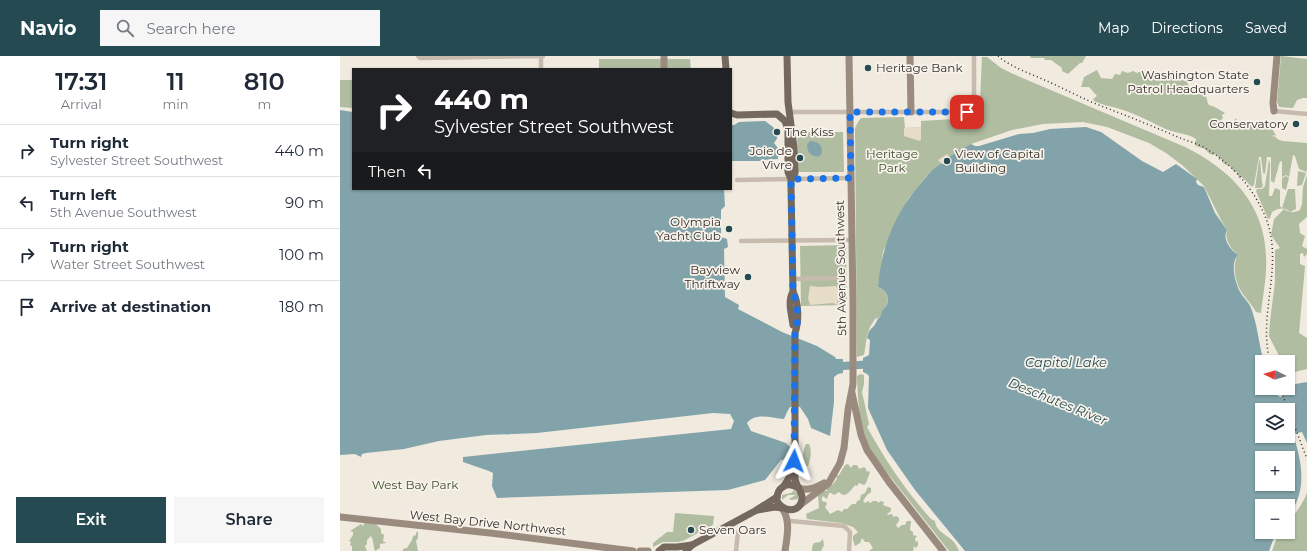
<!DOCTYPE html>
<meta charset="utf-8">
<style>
body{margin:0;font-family:Montserrat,sans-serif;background:#f6f6f7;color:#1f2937;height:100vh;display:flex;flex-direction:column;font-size:15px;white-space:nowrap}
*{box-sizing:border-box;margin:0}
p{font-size:13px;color:#747a83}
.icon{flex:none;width:22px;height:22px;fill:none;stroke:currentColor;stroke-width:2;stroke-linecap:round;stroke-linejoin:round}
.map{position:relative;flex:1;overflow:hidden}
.drawer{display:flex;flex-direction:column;background:#fff;width:340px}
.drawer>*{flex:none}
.guide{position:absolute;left:12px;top:12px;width:380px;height:122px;border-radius:0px;box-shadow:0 1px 3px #0004;background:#202124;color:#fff;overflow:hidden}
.needle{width:26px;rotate:275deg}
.tools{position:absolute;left:915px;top:299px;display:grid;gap:8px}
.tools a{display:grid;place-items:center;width:40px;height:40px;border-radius:0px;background:#fff;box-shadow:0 1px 3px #0004;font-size:20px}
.pin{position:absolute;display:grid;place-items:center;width:34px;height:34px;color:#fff;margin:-17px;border-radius:8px;box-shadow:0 2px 6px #0006}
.me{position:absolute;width:44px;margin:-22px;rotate:3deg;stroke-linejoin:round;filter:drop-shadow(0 0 3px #0008)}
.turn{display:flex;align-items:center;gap:14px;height:84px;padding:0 16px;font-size:18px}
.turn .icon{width:52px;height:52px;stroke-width:2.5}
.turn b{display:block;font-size:28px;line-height:34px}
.then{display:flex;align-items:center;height:38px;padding:0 16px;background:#0003;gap:8px;font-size:15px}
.eta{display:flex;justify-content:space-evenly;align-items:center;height:68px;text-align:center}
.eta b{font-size:24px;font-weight:600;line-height:28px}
.action{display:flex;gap:8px;margin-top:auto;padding:8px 16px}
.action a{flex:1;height:46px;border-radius:0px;background:#254a52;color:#fff;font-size:16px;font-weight:600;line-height:46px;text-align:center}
.action a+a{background:#f6f6f7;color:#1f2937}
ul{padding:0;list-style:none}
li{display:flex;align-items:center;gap:12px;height:52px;padding:0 16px;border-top:1px solid #e0e1e3}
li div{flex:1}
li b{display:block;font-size:15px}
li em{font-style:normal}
header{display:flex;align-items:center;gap:24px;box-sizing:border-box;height:56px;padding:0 20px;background:#254a52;color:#fff}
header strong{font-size:19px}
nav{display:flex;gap:22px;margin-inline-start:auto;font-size:14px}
.search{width:280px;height:36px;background:#f6f6f7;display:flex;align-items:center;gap:10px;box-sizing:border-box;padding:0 14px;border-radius:0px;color:#747a83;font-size:15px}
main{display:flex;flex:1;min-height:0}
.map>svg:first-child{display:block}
</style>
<header>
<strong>Navio</strong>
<div class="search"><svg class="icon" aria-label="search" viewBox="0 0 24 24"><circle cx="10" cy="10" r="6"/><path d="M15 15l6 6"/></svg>Search here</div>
<nav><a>Map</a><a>Directions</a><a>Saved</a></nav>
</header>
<main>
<section class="drawer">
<div class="eta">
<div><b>17:31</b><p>Arrival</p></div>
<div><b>11</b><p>min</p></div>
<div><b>810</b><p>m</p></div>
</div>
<ul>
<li><svg class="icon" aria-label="right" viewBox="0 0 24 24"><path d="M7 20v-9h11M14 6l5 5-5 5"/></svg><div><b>Turn right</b><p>Sylvester Street Southwest</p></div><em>440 m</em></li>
<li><svg class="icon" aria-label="left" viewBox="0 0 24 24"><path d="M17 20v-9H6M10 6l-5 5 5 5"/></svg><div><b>Turn left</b><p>5th Avenue Southwest</p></div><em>90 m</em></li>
<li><svg class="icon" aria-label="right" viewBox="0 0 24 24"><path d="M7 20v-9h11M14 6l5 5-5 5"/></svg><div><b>Turn right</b><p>Water Street Southwest</p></div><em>100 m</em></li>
<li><svg class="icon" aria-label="arrive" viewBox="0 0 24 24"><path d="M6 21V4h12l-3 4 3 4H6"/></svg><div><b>Arrive at destination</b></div><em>180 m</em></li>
</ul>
<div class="action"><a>Exit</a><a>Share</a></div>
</section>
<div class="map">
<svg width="967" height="495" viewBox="0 0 967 495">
<rect width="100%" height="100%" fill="#f0eadf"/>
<g fill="#b0bda1">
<polygon points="690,0 746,0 742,7 740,7 728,18 722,15 722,12 711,4 705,4 704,2 691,2"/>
<polygon points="941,0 967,3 967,42 963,42 957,44 953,52 939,51 937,46"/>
<path d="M642,1H647L661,12L671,17L845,91C890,113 925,148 926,201C927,220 923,238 921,257L916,256C911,247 905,242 901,235C895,226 892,207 898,199C891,193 884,183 887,174L881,164L864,130L842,109L826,97L809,87L767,71L743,66L703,68L672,74L631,88L610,101L586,121L568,143L543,196L538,231C545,234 551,241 546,250C545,252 543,253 542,255C541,257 541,259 540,261L535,263L530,271L527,280L524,299L517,301L515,72L518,66L521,62L564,61L565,72L581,71V65L630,62L632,60L640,45Z"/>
<polygon points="259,3 350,3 351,13 259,13"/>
<path d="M757,14L761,22L772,23L775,18L780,19L782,15L788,17L793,15L797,17C803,14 808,18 814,17L817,21L823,17H830L832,15L835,16L839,23L842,24L846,23L849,31C857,32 862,32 866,40C867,43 867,46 869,49C874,50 880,54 885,57L882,59L883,62L881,64L884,68L888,70L893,66L896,62L898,69L904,71L906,70L907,71L909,69C923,69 930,65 936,80L934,79L931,81L934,80L939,84L943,85L967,87V114L966,116L959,113L955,100L953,99L949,121L946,119L942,121V106L940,105L934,127L931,125V101H927L925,118L923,117L921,101H919L914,129L912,131L902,121L899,122L897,116H894L890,110L886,109L882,106L883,103L878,104L879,102L876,98C870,100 869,97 865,93C863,92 858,91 855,89V85L857,84C851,78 836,77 828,74C812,67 797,58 780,53C771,50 762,49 754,45L753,43L757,40L749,31H741L744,21Z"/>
<polygon points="0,24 13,24 13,52 0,51"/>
<polygon points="459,76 503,76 504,116 458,116 457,77"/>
<polygon points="920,103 922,126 923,130 921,132 915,132 919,105"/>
<path d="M929,103L930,108L929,140H932L935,132L940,134V150L942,152L948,133H955L956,153L950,156C945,151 938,152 932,156L930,162L928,163L916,135L917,133H922L925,130Z"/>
<polygon points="958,115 966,117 962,129 957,130"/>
<path d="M967,119V161L959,168L960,177L965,180L962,190L967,193V198L964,201L963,197L960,198V208L965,210L959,277L967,282V313L955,316L948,313V306H942L929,280L930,265L935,226V194L940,192L931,179L934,163L944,153C950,157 953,157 960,154L962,148L963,131Z"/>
<polygon points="946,120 949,122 946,134 942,132 942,122"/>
<polygon points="506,189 507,249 461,250 460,190"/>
<path d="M520,318L524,319V328L522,336L529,368L527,371C545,404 566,435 591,463L595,465C596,476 608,479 614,486C616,489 618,492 619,495H609L530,395C519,370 518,346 517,320Z"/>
<path d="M466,388H469C472,394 471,403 468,410H466C461,404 463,395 466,388Z"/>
<path d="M508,408L511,412L513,409H516L518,410L519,413L524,411L526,413L527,416L528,415L530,416L526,427L524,429L519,427L517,430L515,429C512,433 509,437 505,439L501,438L499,436L494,439L491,437H489L487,443L483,440L482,442V445L486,446L487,448L485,451L490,458L498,454L502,456L504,453H507L512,448H516L517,445L520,444L521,439L525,437L528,431L531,432V436L527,439L523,445L525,447L528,445L530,447L533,445H537L538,447L541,445L544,446L543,449L551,452V455L547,458L548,459L551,458L553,459V461L556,460L559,462V465L556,469L558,472L562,469H565L567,465H571L570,474L573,476V479L577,480L575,483L576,486L578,485V489L576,492L574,490L573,495H529L533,492L529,486H525L522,482L520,487L515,490L513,484V480L518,476L513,471L501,467L467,463L466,458L479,452L478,438L481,435H487V430L492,429L497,423L496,420L499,419L505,409Z"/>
<polygon points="454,434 458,438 458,443 451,444 449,443 456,439 448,439 442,444 442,439 451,437"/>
<path d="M967,437V495H932L939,476H948V465C956,458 963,447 967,437Z"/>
<polygon points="335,457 374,460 373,469 345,484 339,486 323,486 313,491 313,487 327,476 333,476"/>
<path d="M25,466L36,468L41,473V477L44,479L43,485L46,487L40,488V492L35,495C33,490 34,485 31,480L27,484V488L25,490L27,495H12V490L10,489L11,486L9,485L13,479V476L10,475L21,468L23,470Z"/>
<polygon points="78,475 78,482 76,485 78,495 63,495 63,493 67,492 72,484 73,480 76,479 76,477"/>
<polygon points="483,483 484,489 481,495 472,495 472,491 474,487 480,486"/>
</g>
<g fill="#e6dcc8">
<polygon points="581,71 581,83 580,85 564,80 564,72"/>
<polygon points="607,98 610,102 609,106 605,108 601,107 598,104"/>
<polygon points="470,230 480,231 496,230 499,236 497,249 493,247 470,249 468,242"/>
</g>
<g fill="#81a3a9" fill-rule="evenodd">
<path d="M0,54L13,56V133H384L385,150L381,154V181L387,183L388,191L384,193L385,241L399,249L398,253L442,276L477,290L495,301L496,303H503V317L498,318L494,321V346L490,380L471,372L468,363L460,351L456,350L450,351L447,356L444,363C431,362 416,356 407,367L411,375L446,387L450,391V402L441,404L425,424L388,434L157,442L152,430L153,417L149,415L123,406V401L391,373L394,365L390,358L373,357L197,377L146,379L99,385L64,393L26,397L22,398L21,401L15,398L0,399Z"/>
<path d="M425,65C434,72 443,76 434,87L438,92V103L423,104L420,105H391V69H394L399,66Z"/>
<path d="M746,71L761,76L802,105L823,116L836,108L857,123L856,126L858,129L864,131L875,157L887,174C882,183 890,193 898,199C890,207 895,225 899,234C904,244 910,245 913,258C918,273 919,290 924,306H922V332H931L932,335L940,341L945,339L949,329L967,326V387L962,376L953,378C963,409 967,436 948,460V450H922V476H936L929,495H625L575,434L547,394L528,352L529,320L527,318L523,316V302L529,299L530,284L527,282C529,274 529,275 534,270C537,266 536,264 540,261C541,259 541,257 542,255C543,253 545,252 546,250C551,242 546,234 538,231C541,192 555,156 582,126C587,120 593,113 599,109C602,107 605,108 608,107L610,104L609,101L631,88L635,90H639L679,78L693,77L710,73ZM922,354H948V380H922ZM922,402H948V428H922Z"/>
<path d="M470,85C478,85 482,89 482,96L480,100C472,102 467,96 467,89Z"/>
</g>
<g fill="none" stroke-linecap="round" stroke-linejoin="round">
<polyline stroke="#81a3a9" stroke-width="8" points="503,310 534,308"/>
<g stroke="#c6bbac" stroke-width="4.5">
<polyline points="78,0 80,2 203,0"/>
<polyline points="201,11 201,0"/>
<polyline points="934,55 967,58"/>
<polyline points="450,56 627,56 631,53 634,48 634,0"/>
<polyline points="397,124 511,122"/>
<polyline points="401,185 512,184"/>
<polyline points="452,223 503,222"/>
<polyline points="451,465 504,470 510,476 509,495"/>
<polyline points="396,495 398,476"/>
</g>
<g stroke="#9a8b7e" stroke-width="7">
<polyline points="324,0 324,13"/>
<polyline points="570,0 571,56"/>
<polyline points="934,55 933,47 937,0"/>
<polyline points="512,337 521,379 527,394 549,426 603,495"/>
<path d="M459,432C468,435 475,432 484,427"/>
<polyline points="460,449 488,428 500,407 504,392 508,354 513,328 513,246 509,0"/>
<path d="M442,452C451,465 447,481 445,495"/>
<polyline points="0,461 150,477 293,495"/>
<polyline points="300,495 308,495"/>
</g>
<g stroke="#75685d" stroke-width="7">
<polyline points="385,0 386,13"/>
<path d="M447,0L448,46L454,92L455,117L451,123V131L453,236C459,247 459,266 455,277V423C456,430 463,436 462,443C460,458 443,456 437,445C436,432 447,424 458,432"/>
<polyline points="391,57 397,59 437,58 445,65 448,74 448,116 451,123"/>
<path d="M453,236C447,245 452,259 453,269"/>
<polyline points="444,430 450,420 452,410"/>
<polyline points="417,454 435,451 442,452"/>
<polyline points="319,495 324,491 337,491 352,489"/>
<polyline points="346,495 352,489 415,455 437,441"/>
</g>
<g stroke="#362f2a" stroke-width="1.5" stroke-dasharray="1 3" stroke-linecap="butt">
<path d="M658,0C672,12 692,18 709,26C727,34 745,44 764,51C790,61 815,71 840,82C848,85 858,88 865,92C894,109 917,136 928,168C942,214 918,260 930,306"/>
<polyline points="940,332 967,403"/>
</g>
</g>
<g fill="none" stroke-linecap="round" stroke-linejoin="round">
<path stroke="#1a73e8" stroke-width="7" stroke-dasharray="0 12.6" d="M454,405L455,277C459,266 458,247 453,236L451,123L511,122L510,56H627"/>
</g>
<g fill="#254a52" stroke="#f8f3eb" stroke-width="1.5">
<circle cx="528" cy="12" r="4"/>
<circle cx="917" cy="26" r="4"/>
<circle cx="956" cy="68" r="4"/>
<circle cx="437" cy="76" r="4"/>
<circle cx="460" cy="102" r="4"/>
<circle cx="607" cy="105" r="4"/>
<circle cx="389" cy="173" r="4"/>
<circle cx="408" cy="221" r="4"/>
<circle cx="351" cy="474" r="4"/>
</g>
<g text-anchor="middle" stroke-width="3.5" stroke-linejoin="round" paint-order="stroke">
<g font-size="12" fill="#362f2a" stroke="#f8f3eb" text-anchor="end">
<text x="536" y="16" text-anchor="start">Heritage Bank</text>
<text x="909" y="23">Washington State<tspan x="909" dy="14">Patrol Headquarters</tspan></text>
<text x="948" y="72">Conservatory</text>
<text x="445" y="80" text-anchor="start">The Kiss</text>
<text x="452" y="99">Joie de<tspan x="452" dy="14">Vivre</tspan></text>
<text x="615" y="102" text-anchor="start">View of Capital<tspan x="615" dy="14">Building</tspan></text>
<text x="381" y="170">Olympia<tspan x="381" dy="14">Yacht Club</tspan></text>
<text x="400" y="218">Bayview<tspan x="400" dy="14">Thriftway</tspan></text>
<text x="359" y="478" text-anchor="start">Seven Oars</text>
</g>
<g font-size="12" fill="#415131" stroke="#f8f3eb">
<text x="552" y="102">Heritage<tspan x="552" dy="14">Park</tspan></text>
<text x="75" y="433">West Bay Park</text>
</g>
<g font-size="12" fill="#362f2a" stroke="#f8f3eb">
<text transform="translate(501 212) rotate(-91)" y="4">5th Avenue Southwest</text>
<text transform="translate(148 467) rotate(6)" y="4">West Bay Drive Northwest</text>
</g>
<g font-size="13" font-style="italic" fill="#254a52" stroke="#f8f3eb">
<text x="726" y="311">Capitol Lake</text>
<text transform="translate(718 345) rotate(22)" y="5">Deschutes River</text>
</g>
</g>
</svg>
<div class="tools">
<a><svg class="needle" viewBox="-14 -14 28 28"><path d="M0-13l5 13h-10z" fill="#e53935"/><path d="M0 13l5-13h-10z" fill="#747a83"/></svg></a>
<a><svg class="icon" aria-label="layers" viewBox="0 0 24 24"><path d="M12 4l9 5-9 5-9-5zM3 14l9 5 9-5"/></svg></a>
<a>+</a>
<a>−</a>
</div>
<div class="pin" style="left:627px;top:56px;background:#d93025"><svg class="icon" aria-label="arrive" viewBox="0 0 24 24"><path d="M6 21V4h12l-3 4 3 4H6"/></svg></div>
<svg class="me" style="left:454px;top:405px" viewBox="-20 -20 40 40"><path d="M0-17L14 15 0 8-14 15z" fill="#1a73e8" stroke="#fff" stroke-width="4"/></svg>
<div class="guide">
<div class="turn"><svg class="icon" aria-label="right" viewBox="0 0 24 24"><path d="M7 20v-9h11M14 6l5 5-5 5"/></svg><div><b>440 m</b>Sylvester Street Southwest</div></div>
<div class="then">Then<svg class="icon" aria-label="left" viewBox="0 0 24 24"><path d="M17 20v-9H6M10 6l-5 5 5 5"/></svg></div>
</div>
</div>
</main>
